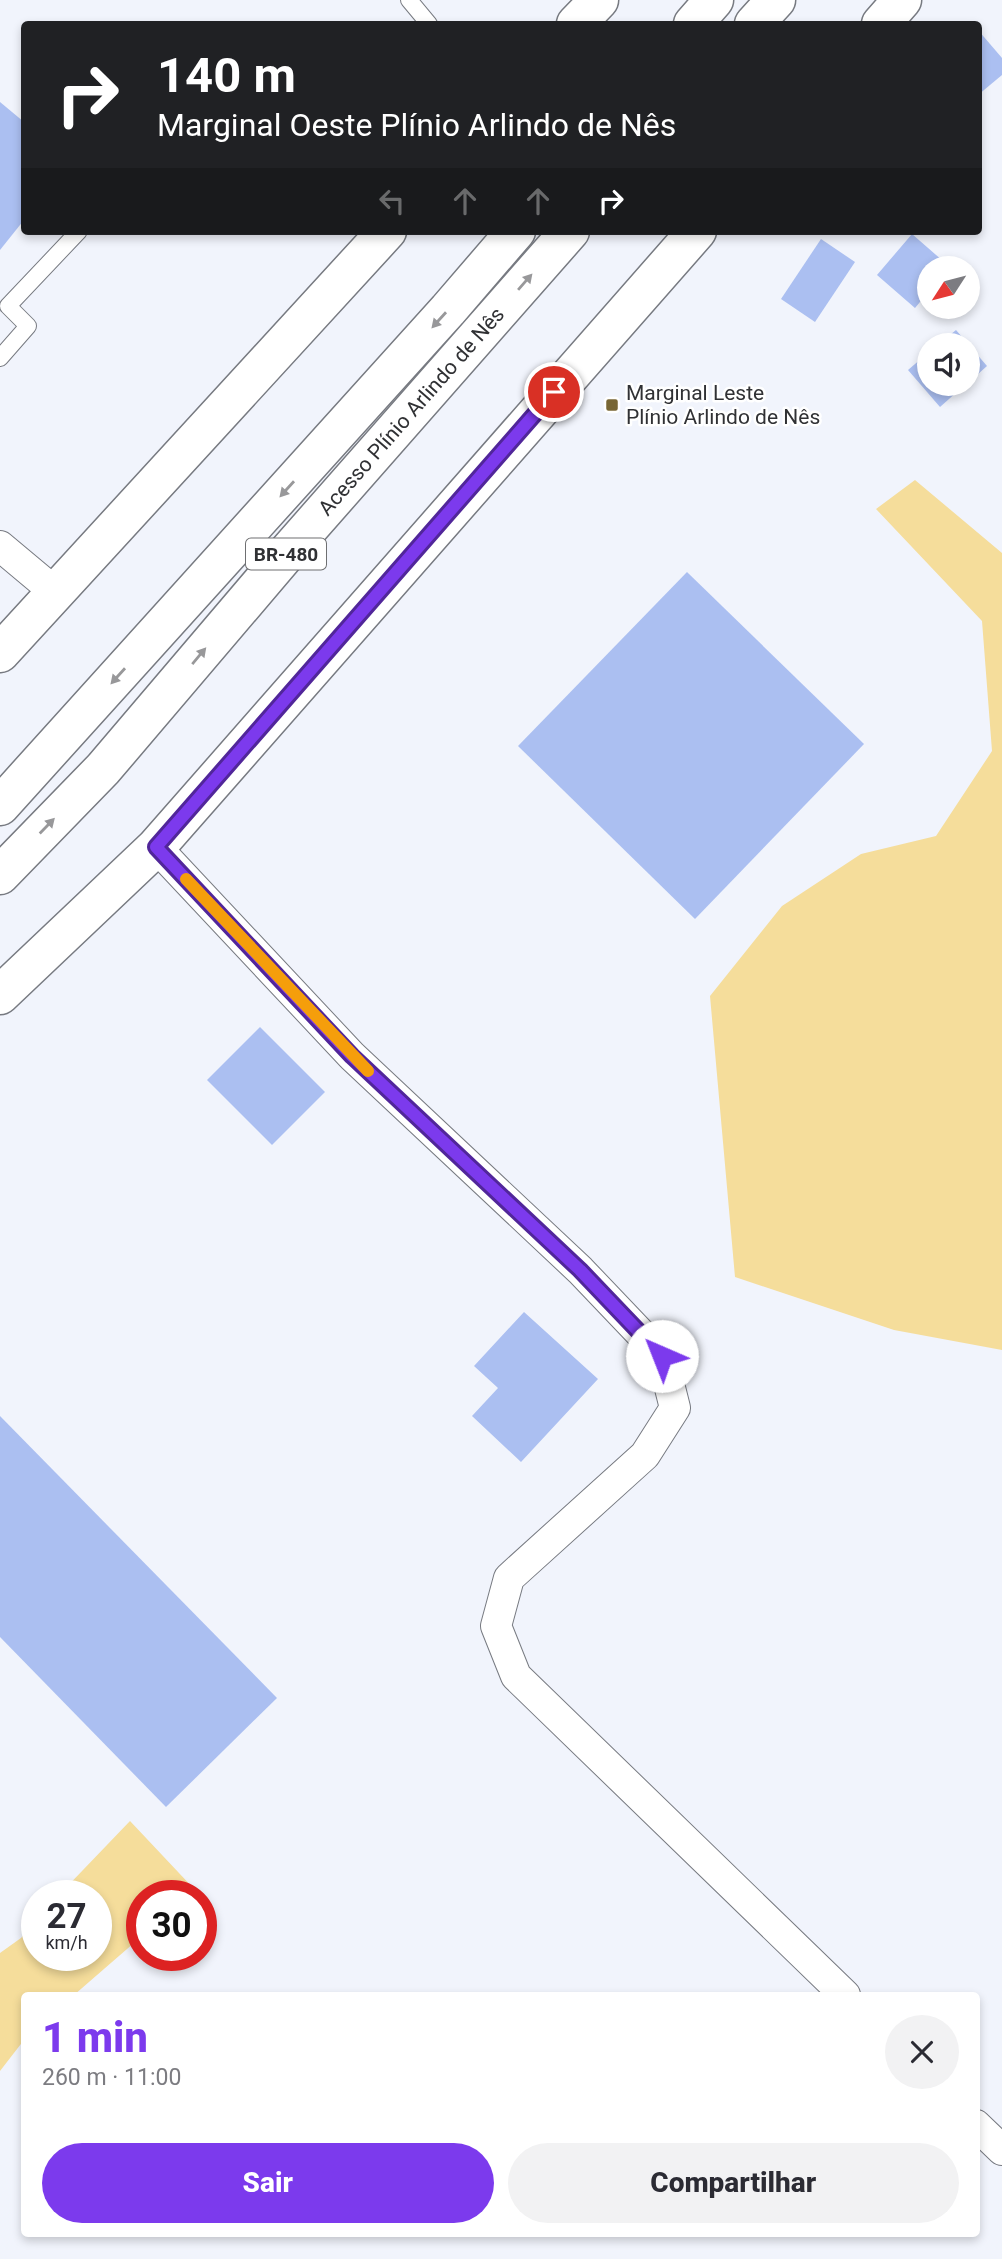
<!DOCTYPE html>
<html lang="pt">
<meta charset="utf-8">
<style>
body{margin:0;font-family:Roboto,sans-serif;background:#f2f2f3;color:#2b2b33;height:100vh;display:flex;flex-direction:column;font-size:26px;white-space:nowrap}
*{box-sizing:border-box;margin:0}
p{font-size:23px;color:#7c7c81}
.icon{flex:none;width:38px;height:38px;fill:none;stroke:currentColor;stroke-width:2;stroke-linecap:round;stroke-linejoin:round}
.map{position:relative;flex:1;overflow:hidden}
.details{position:absolute;left:21px;top:1992px;width:959px;height:245px;display:flex;flex-direction:column;background:#fff;border-radius:7px;box-shadow:0 4px 10px #0003}
.details>*{flex:none}
.top-card{position:absolute;left:21px;top:21px;width:961px;height:214px;border-radius:7px;box-shadow:0 4px 10px #0003;background:#202124;color:#fff;overflow:hidden}
.needle{width:46px;rotate:234deg}
.controls{position:absolute;left:917px;top:256px;display:grid;gap:14px}
.controls a{display:grid;place-items:center;width:63px;height:63px;border-radius:50%;background:#fff;box-shadow:0 4px 10px #0003;font-size:35px}
.speed{position:absolute;left:21px;top:1880px;display:flex;gap:14px;font-size:35px;font-weight:700;text-align:center}
.speed>*{display:grid;place-content:center;width:91px;height:91px;border-radius:50%;background:#fff;box-shadow:0 4px 10px #0003;line-height:1}
.speed small{font-size:18px;font-weight:400}
.speed .limit{border:10px solid #d22;background:#fff;color:#111}
.pin{position:absolute;display:grid;place-items:center;width:60px;height:60px;color:#fff;margin:-30px;border:4px solid #fff;border-radius:50%;box-shadow:0 2px 7px #0007}
.me{position:absolute;width:77px;margin:-38px;rotate:316deg;stroke-linejoin:round;filter:drop-shadow(0 0 5px #0008)}
.turn{display:flex;align-items:center;gap:24px;height:147px;padding:0 21px;font-size:32px}
.turn .icon{width:91px;height:91px;stroke-width:2.5}
.turn b{display:block;font-size:49px;line-height:60px}
.lanes{display:flex;align-items:center;height:66px;padding:0 21px;background:#0003;justify-content:center;gap:35px;direction:ltr}
.lanes .off{opacity:.35}
.round{display:grid;place-items:center;flex:none;width:74px;height:74px;border-radius:37px;background:#f2f2f3}
.headline{display:flex;align-items:center;justify-content:space-between;height:119px;padding:0 21px}
h1{font-size:42px;font-weight:800;line-height:52px;color:#7c3aed}
.button{display:flex;gap:14px;margin-top:auto;padding:14px 21px}
.button a{flex:1;height:80px;border-radius:42px;background:#7c3aed;color:#fff;font-size:28px;font-weight:800;line-height:80px;text-align:center}
.button a+a{background:#f2f2f3;color:#2b2b33}
.map>svg:first-child{display:block}
</style>
<div class="map">
<svg width="1002" height="2259" viewBox="0 0 1002 2259">
<rect width="100%" height="100%" fill="#f1f4fc"/>
<g fill="#f5dd9b">
<polygon points="915,480 1002,553 1002,1350 894,1330 735,1277 710,996 782,906 861,854 936,836 992,751 982,621 876,509"/>
<polygon points="130,1821 195,1890 189,1895 142,1895 142,1936 74,1995 24,1995 24,2040 0,2071 0,1953 21,1938 37,1920 37,1955 96,1955 96,1895 59,1895"/>
</g>
<g fill="#abbff1">
<polygon points="978,30 1002,58 1002,75 978,95"/>
<polygon points="0,102 24,122 24,220 0,250"/>
<polygon points="912,234 951,268 929,268 929,291 915,308 877,275"/>
<polygon points="821,239 855,262 815,322 781,299"/>
<polygon points="956,330 987,366 968,383 968,345 938,345"/>
<polygon points="929,352 929,383 967,383 940,407 908,370"/>
<polygon points="687,572 864,744 695,919 518,746"/>
<polygon points="260,1027 325,1092 272,1145 207,1080"/>
<polygon points="524,1312 598,1379 521,1462 472,1416 498,1388 474,1366"/>
<polygon points="0,1416 277,1698 166,1807 0,1637"/>
</g>
<g fill="none" stroke-linecap="round" stroke-linejoin="round">
<defs>
<g id="lane">
<polyline points="409,0 429,24"/>
<polyline points="0,358 28,326 8,306 79,231"/>
</g>
<g id="street">
<polyline points="0,546 55,592"/>
<polyline points="156,847 352,1056 580,1270 662,1356 675,1408 645,1455 509,1578 496,1626 516,1676 845,1995"/>
<polyline points="976,2125 1002,2150"/>
</g>
<g id="secondary">
<polyline points="576,24 599,0"/>
<polyline points="881,24 902,0"/>
<polyline points="0,653 387,231"/>
<polyline points="0,995 156,847 697,231"/>
</g>
<g id="highway">
<polyline points="693,24 714,0"/>
<polyline points="754,24 776,0"/>
<polyline points="0,806 448,310 516,231"/>
<path id="s1" d="M0,875L103,769L286,554L570,231"/>
</g>
</defs>
<use href="#lane" stroke="#777a81" stroke-width="18"/>
<use href="#street" stroke="#777a81" stroke-width="32"/>
<use href="#secondary" stroke="#777a81" stroke-width="41"/>
<use href="#highway" stroke="#777a81" stroke-width="41"/>
<use href="#lane" stroke="#fff" stroke-width="16"/>
<use href="#street" stroke="#fff" stroke-width="30"/>
<use href="#secondary" stroke="#fff" stroke-width="38"/>
<use href="#highway" stroke="#fff" stroke-width="38"/>
</g>
<defs><path id="oneway-solid" d="M-6-.8H1V-3.2L6.5 0L1 3.2V.8H-6Z" transform="scale(1.75)"/></defs>
<g fill="#98989a">
<use href="#oneway-solid" transform="translate(525 282) rotate(-49)"/>
<use href="#oneway-solid" transform="translate(439 320) rotate(132)"/>
<use href="#oneway-solid" transform="translate(287 489) rotate(132)"/>
<use href="#oneway-solid" transform="translate(199 656) rotate(-50)"/>
<use href="#oneway-solid" transform="translate(118 676) rotate(132)"/>
<use href="#oneway-solid" transform="translate(47 826) rotate(-46)"/>
</g>
<g fill="none" stroke-linecap="round" stroke-linejoin="round">
<defs>
<polyline id="route" points="554,392 156,847 352,1056 580,1270 662,1356"/>
</defs>
<use href="#route" stroke="#51269a" stroke-width="18"/>
<use href="#route" stroke="#7c3aed" stroke-width="12"/>
<polyline stroke="#f59e0b" stroke-width="12" points="186,879 368,1071"/>
</g>
<rect fill="#786634" stroke="#fff" stroke-width="2.5" x="605" y="398" width="14" height="14" rx="3.5"/>
<g text-anchor="middle" stroke-width="5" stroke-linejoin="round" paint-order="stroke">
<rect fill="#fff" stroke="#6e6f71" stroke-width="2" x="246" y="538.5" width="80" height="31" rx="5"/>
<g font-size="19" font-weight="bold" fill="#303134">
<text x="286" y="561">BR-480</text>
</g>
<g font-size="21" fill="#303134" stroke="#fff" text-anchor="start">
<text x="626" y="400">Marginal Leste<tspan x="626" dy="24">Plínio Arlindo de Nês</tspan></text>
</g>
<g font-size="21" fill="#303134" stroke="#fff">
<text dy="7" stroke="none"><textPath href="#s1" startOffset="620">Acesso Plínio Arlindo de Nês</textPath></text>
</g>
</g>
</svg>
<div class="controls">
<a><svg class="needle" viewBox="-14 -14 28 28"><path d="M0-13l5 13h-10z" fill="#e53935"/><path d="M0 13l5-13h-10z" fill="#7c7c81"/></svg></a>
<a><svg class="icon" aria-label="sound" viewBox="0 0 24 24"><path d="M4 9h4l5-4v14l-5-4H4zM17 9q2 3 0 6"/></svg></a>
</div>
<div class="speed"><div>27<small>km/h</small></div><div class="limit">30</div></div>
<div class="pin" style="left:554px;top:392px;background:#d93025"><svg class="icon" aria-label="arrive" viewBox="0 0 24 24"><path d="M6 21V4h12l-3 4 3 4H6"/></svg></div>
<svg class="me" style="left:662px;top:1356px" viewBox="-20 -20 40 40"><circle r="19" fill="#fff"/><path d="M0-13L10 11 0 6-10 11z" fill="#7c3aed"/></svg>
<div class="top-card">
<div class="turn"><svg class="icon" aria-label="right" viewBox="0 0 24 24"><path d="M7 20v-9h11M14 6l5 5-5 5"/></svg><div><b>140 m</b>Marginal Oeste Plínio Arlindo de Nês</div></div>
<div class="lanes"><svg class="icon off" aria-label="left" viewBox="0 0 24 24"><path d="M17 20v-9H6M10 6l-5 5 5 5"/></svg><svg class="icon off" aria-label="ahead" viewBox="0 0 24 24"><path d="M12 20V5M6 11l6-6 6 6"/></svg><svg class="icon off" aria-label="ahead" viewBox="0 0 24 24"><path d="M12 20V5M6 11l6-6 6 6"/></svg><svg class="icon" aria-label="right" viewBox="0 0 24 24"><path d="M7 20v-9h11M14 6l5 5-5 5"/></svg></div>
</div>
<section class="details">
<div class="headline"><div><h1>1 min</h1><p>260 m · 11:00</p></div><a class="round"><svg class="icon" aria-label="close" viewBox="0 0 24 24"><path d="M6 6l12 12M18 6L6 18"/></svg></a></div>
<div class="button"><a>Sair</a><a>Compartilhar</a></div>
</section>
</div>
